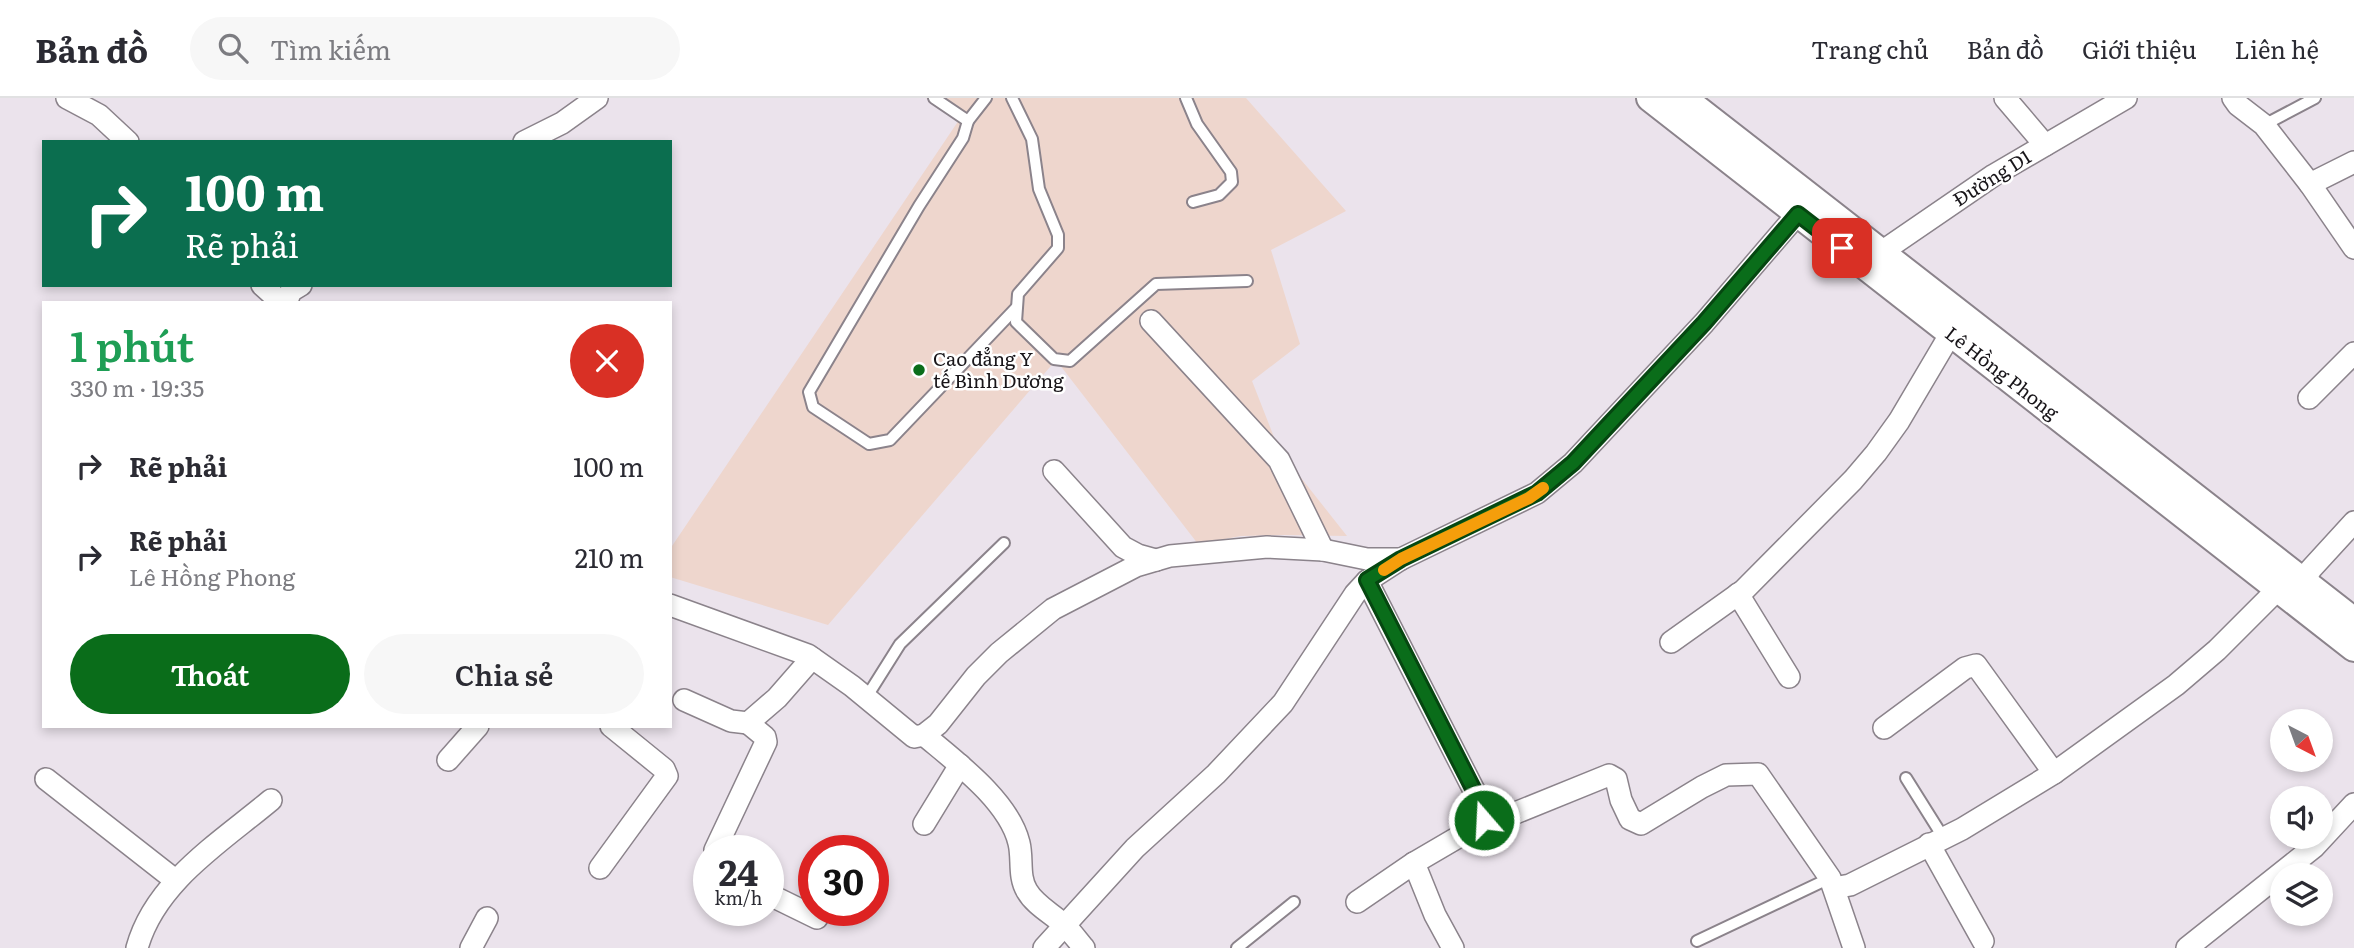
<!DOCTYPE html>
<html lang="vi">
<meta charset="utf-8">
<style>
body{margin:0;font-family:Literata,serif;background:#f7f7f7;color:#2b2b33;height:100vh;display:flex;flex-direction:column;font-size:26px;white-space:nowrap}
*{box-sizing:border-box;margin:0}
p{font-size:23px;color:#7c7c81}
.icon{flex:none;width:38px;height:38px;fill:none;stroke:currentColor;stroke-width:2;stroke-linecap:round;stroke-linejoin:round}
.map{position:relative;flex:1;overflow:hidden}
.drawer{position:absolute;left:42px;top:203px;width:630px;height:427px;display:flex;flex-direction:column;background:#fff;border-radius:0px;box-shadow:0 4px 10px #0003}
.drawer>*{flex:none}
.hud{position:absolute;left:42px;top:42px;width:630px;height:147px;border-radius:0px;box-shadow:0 4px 10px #0003;background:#0b6e4f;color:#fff;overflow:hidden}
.needle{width:46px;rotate:139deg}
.tools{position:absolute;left:2270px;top:611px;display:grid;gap:14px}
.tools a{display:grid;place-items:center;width:63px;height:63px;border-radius:50%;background:#fff;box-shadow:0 4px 10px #0003;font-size:35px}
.speed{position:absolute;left:693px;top:737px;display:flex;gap:14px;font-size:35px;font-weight:700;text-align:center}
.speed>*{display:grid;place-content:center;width:91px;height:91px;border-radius:50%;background:#fff;box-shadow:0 4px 10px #0003;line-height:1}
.speed small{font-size:18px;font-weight:400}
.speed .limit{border:10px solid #d22;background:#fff;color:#111}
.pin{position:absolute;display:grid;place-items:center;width:60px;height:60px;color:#fff;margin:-30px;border-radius:14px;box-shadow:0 4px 10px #0006}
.me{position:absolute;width:77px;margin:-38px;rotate:341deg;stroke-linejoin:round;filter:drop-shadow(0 0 5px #0008)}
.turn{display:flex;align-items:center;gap:24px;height:147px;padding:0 28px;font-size:32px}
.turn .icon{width:91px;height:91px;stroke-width:2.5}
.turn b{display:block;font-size:49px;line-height:60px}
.round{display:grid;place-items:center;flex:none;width:74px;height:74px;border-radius:37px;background:#f7f7f7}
.overview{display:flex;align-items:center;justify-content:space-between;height:119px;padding:0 28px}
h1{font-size:42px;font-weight:600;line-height:52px;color:#1e9e55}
.action{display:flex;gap:14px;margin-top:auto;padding:14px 28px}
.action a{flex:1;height:80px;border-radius:42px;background:#0a6d1a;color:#fff;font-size:28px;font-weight:600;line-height:80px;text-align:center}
.action a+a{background:#f7f7f7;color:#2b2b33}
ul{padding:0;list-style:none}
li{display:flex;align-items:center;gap:21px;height:91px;padding:0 28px}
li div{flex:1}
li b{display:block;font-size:26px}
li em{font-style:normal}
header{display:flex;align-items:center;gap:42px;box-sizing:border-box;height:98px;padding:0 35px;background:#fff;border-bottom:2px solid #e1e1e2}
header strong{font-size:33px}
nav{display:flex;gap:38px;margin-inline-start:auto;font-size:24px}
.search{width:490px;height:63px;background:#f7f7f7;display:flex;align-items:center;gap:18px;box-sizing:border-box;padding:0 24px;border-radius:38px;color:#7c7c81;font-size:26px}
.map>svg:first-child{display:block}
</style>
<header>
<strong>Bản đồ</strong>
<div class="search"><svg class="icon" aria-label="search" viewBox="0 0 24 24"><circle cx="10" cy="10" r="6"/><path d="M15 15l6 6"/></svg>Tìm kiếm</div>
<nav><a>Trang chủ</a><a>Bản đồ</a><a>Giới thiệu</a><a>Liên hệ</a></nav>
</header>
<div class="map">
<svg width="2354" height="850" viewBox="0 0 2354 850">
<rect width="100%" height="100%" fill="#ebe3ec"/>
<polygon fill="#eed6cd" points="926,0 1246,0 1346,113 1271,152 1300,246 1252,283 1279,352 1347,438 1284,437 1241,438 1198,446 1056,262 828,527 670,479 670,451 959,22"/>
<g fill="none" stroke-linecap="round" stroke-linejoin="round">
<defs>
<g id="service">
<polyline points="934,0 968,23 963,40 919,108 809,294 813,309 869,346 890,342 1016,210"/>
<polyline points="1012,0 1032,41 1039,91 1058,137 1058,150 1018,196 1016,224 1054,261 1070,263 1156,186 1247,183"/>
<polyline points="1186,0 1197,26 1231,74 1232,84 1219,97 1193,104"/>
<polyline points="968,23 986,0"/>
<polyline points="2264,27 2315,0"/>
<polyline points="866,600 900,546 1004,445"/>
<polyline points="1906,680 1943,739"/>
<polyline points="1697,843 1830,780"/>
<polyline points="1237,850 1294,804"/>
</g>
<g id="minor">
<polyline points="67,0 99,17 128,44"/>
<polyline points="2005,0 2045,47"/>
<polyline points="2233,0 2238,7 2264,27 2310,86 2354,64"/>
<polyline points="524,44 562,25 597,0"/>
<polyline points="2310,86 2354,150"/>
<polyline points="1870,162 1994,77 2126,0"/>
<polyline points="262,187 282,205"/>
<polyline points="286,205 291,193 301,187"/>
<polyline points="1151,223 1279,362 1323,452"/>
<polyline points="2309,300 2354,255"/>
<polyline points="1054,373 1123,449 1138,457 1156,462"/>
<polyline points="2303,484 2311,471 2354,424"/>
<polyline points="1738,496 1789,579"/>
<polyline points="670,507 808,557 852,588 914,639 924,637 938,626 976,578 999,555 1053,511 1136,468 1170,458 1267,449 1323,452 1367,461 1401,461"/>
<polyline points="1671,544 1744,492 1853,382 1876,355 1899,323 1951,235"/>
<polyline points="684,602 731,623 748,625 777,600 812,560"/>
<polyline points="1884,630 1965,570 1976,567 2054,675"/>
<path d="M924,637C956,664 1009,703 1019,745C1023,761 1018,778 1027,793C1035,807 1051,815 1063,826C1071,833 1077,842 1084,850"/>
<polyline points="448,662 478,628"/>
<polyline points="46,681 175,782"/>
<polyline points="1484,724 1503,720 1609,677 1616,681 1621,702 1630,721 1641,726 1702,689 1726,677 1758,676 1830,780 1854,850"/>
<polyline points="924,726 960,667"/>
<polyline points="1929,746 1983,843"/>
<polyline points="715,752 766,644 765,639 748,625"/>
<polyline points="1414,765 1435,817 1453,850"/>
<polyline points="600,770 667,678 664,671 611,628"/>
<polyline points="1834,790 1850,787 1962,731 2054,675 2176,587 2217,552 2278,491"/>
<polyline points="768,796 817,820"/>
<polyline points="1357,804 1414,765 1484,724 1484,712 1367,483"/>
<path d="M137,850C155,784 221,744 271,702"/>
<polyline points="471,850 487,820"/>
<polyline points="1044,850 1135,750 1216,676 1283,605 1355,496 1367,483 1401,461 1537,395 1573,365 1704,225 1807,105"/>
<polyline points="2187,850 2314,749 2354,706"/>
</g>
<g id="tertiary">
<polyline points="1650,0 2354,550"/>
<polyline points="1683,0 2354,523"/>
</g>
</defs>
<use href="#service" stroke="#8b838b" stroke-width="14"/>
<use href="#minor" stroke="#8b838b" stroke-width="24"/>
<use href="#tertiary" stroke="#8b838b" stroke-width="30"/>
<use href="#service" stroke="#fff" stroke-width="10"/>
<use href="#minor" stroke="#fff" stroke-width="21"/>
<use href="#tertiary" stroke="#fff" stroke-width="26"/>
</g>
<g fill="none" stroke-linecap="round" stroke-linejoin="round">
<defs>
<polyline id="route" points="1484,722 1484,712 1367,482 1401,461 1537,395 1573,365 1704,225 1798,116 1842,150"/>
</defs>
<use href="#route" stroke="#064711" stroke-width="18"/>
<use href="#route" stroke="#0a6d1a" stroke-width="12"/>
<polyline stroke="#f59e0b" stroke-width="12" points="1384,472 1401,461 1529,400 1543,390"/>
</g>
<circle fill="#0a6d1a" stroke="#fff" stroke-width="2.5" cx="919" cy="272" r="7"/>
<g text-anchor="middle" stroke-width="5" stroke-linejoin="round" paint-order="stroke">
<g font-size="19" fill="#181519" stroke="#fff">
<text transform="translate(1992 80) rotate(-32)" y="7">Đường D1</text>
<text transform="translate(2002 275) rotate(38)" y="7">Lê Hồng Phong</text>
</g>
<g font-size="19" fill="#181519" stroke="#fff" text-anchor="start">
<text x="933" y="268">Cao đẳng Y<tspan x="933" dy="22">tế Bình Dương</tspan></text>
</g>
</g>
</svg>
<div class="tools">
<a><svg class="needle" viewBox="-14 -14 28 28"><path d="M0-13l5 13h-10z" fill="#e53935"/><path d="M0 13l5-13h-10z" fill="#7c7c81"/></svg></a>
<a><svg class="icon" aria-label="sound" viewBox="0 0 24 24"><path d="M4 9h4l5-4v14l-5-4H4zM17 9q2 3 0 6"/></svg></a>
<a><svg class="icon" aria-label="layers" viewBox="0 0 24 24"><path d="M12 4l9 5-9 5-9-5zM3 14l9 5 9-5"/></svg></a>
</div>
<div class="speed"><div>24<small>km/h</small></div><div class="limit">30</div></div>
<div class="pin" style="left:1842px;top:150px;background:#d93025"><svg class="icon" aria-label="arrive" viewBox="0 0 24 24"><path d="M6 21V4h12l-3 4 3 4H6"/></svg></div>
<svg class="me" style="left:1484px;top:722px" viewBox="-20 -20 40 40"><circle r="17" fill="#0a6d1a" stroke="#fff" stroke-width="3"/><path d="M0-11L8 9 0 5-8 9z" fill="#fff"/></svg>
<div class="hud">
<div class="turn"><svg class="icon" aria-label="right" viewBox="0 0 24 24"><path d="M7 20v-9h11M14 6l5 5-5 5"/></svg><div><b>100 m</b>Rẽ phải</div></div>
</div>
<section class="drawer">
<div class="overview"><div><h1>1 phút</h1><p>330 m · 19:35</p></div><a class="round" style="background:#d93025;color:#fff"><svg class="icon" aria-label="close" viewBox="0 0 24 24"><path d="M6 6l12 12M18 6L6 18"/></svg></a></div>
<ul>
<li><svg class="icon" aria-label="right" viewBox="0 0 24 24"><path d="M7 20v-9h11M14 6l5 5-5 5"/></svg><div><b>Rẽ phải</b></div><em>100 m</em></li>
<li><svg class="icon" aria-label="right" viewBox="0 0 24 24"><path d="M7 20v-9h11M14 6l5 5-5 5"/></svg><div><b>Rẽ phải</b><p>Lê Hồng Phong</p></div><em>210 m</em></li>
</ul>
<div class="action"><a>Thoát</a><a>Chia sẻ</a></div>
</section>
</div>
